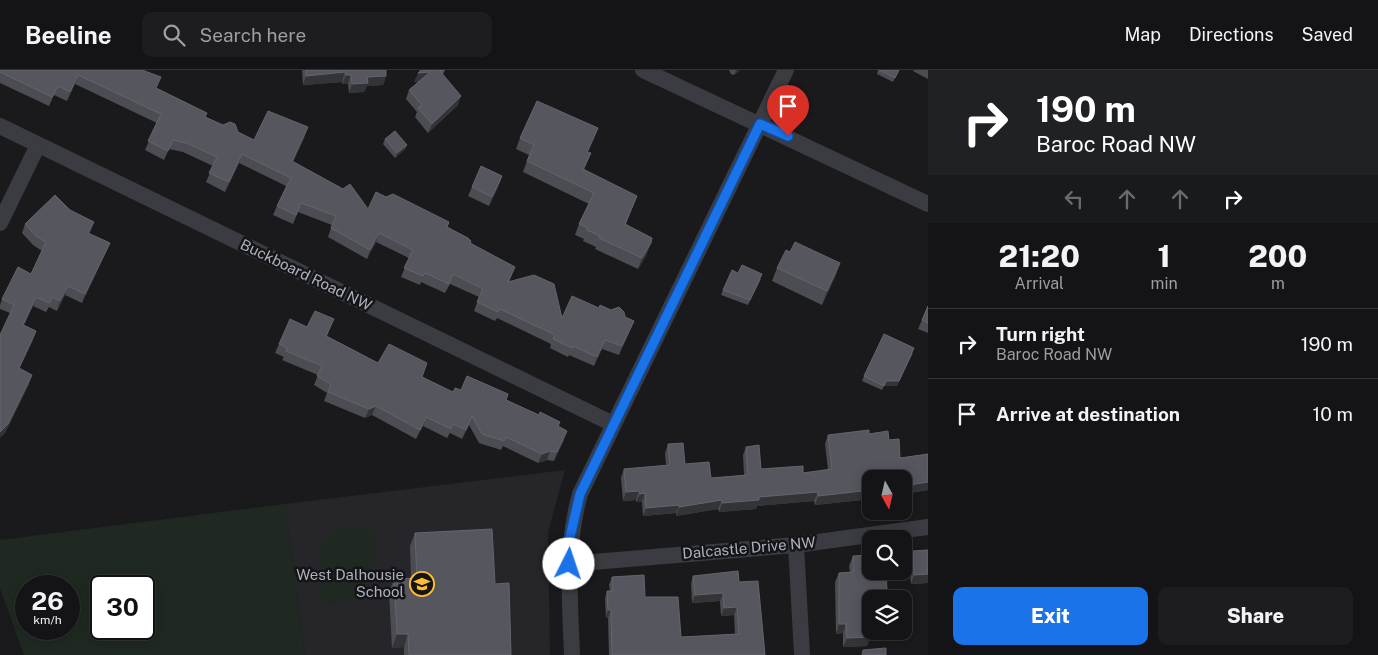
<!DOCTYPE html>
<style>
body{margin:0;font-family:"Public Sans",sans-serif;background:#1d1d1f;color:#f1f3f6;height:100vh;display:flex;flex-direction:column;font-size:19px;white-space:nowrap}
*{box-sizing:border-box;margin:0}
p{font-size:16px;color:#9d9ea1}
.icon{flex:none;width:28px;height:28px;fill:none;stroke:currentColor;stroke-width:2;stroke-linecap:round;stroke-linejoin:round}
.map{position:relative;flex:1;overflow:hidden}
.side{display:flex;flex-direction:column;background:#141416;width:450px}
.side>*{flex:none}
.guide{background:#202124;color:#fff;overflow:hidden}
.needle{width:32px;rotate:172deg}
.controls{position:absolute;left:862px;top:400px;display:grid;gap:10px}
.controls a{display:grid;place-items:center;width:50px;height:50px;border-radius:10px;background:#141416;box-shadow:0 2px 12px #0003,0 0 0 1px #333335;font-size:25px}
.speed{position:absolute;left:15px;top:505px;display:flex;gap:10px;font-size:25px;font-weight:700;text-align:center}
.speed>*{display:grid;place-content:center;width:65px;height:65px;border-radius:50%;background:#141416;box-shadow:0 2px 12px #0003,0 0 0 1px #333335;line-height:1}
.speed small{font-size:12px;font-weight:400}
.speed .limit{border:2px solid #111;border-radius:8px;background:#fff;color:#111}
.pin{position:absolute;display:grid;place-items:center;width:42px;height:42px;color:#fff;margin:-51px -21px;border-radius:50% 50% 50% 0;rotate:-45deg;box-shadow:0 0 5px #0007}
.pin .icon{rotate:45deg}
.me{position:absolute;width:55px;margin:-28px;rotate:4deg;stroke-linejoin:round;filter:drop-shadow(0 0 4px #0008)}
.turn{display:flex;align-items:center;gap:18px;height:105px;padding:0 25px;font-size:22px}
.turn .icon{width:65px;height:65px;stroke-width:2.5}
.turn b{display:block;font-size:35px;line-height:42px}
.lanes{display:flex;align-items:center;height:48px;padding:0 25px;background:#0003;justify-content:center;gap:25px;direction:ltr}
.lanes .off{opacity:.35}
.eta{display:flex;justify-content:space-evenly;align-items:center;height:85px;text-align:center}
.eta b{font-size:30px;font-weight:800;line-height:35px}
.button{display:flex;gap:10px;margin-top:auto;padding:10px 25px}
.button a{flex:1;height:58px;border-radius:10px;background:#1a73e8;color:#fff;font-size:20px;font-weight:800;line-height:58px;text-align:center}
.button a+a{background:#1d1d1f;color:#f1f3f6}
ul{padding:0;list-style:none}
li{display:flex;align-items:center;gap:15px;height:70px;padding:0 25px;border-top:1px solid #333335}
li div{flex:1}
li b{display:block;font-size:19px}
li em{font-style:normal}
header{display:flex;align-items:center;gap:30px;box-sizing:border-box;height:70px;padding:0 25px;background:#141416;border-bottom:1px solid #333335}
header strong{font-size:24px}
nav{display:flex;gap:28px;margin-inline-start:auto;font-size:18px}
.search{width:350px;height:45px;background:#1d1d1f;display:flex;align-items:center;gap:12px;box-sizing:border-box;padding:0 18px;border-radius:10px;color:#9d9ea1;font-size:19px}
main{display:flex;flex:1;min-height:0}
.map>svg:first-child{display:block}
</style>
<header>
<strong>Beeline</strong>
<div class="search"><svg class="icon" aria-label="search" viewBox="0 0 24 24"><circle cx="10" cy="10" r="6"/><path d="M15 15l6 6"/></svg>Search here</div>
<nav><a>Map</a><a>Directions</a><a>Saved</a></nav>
</header>
<main>
<div class="map">
<svg width="928" height="585" viewBox="0 0 928 585">
<rect width="100%" height="100%" fill="#1a1a1d"/>
<polygon fill="#26262a" points="565,400 548,462 550,585 305,585 285,434"/>
<g fill="#1f2921" fill-rule="evenodd">
<path d="M285,434L305,585H24L0,518V470ZM69,516V559H26V516ZM101,516H144V559H101Z"/>
<polygon points="347,456 369,458 377,470 364,521 354,529 325,535 320,529 323,496 317,493 320,480 335,458"/>
</g>
<g fill="none" stroke-linecap="round" stroke-linejoin="round">
<g stroke="#3b3c42" stroke-width="16">
<polyline points="643,0 928,134"/>
<polyline points="0,56 613,354"/>
<polyline points="0,153 38,75"/>
<polyline points="796,475 802,585"/>
<polyline points="569,494 796,475 928,457"/>
<path d="M572,585C570,530 565,477 580,424L786,0"/>
</g>
</g>
<g fill="#4b4d52">
<polygon points="0,0 142,0 156,19 206,47 254,70 305,66 293,92 368,139 386,127 449,152 447,157 470,173 515,197 509,212 562,248 599,238 625,247 634,251 630,260 619,285 602,279 594,296 569,285 568,287 550,278 551,274 497,248 495,251 474,241 479,227 450,214 445,223 421,212 420,215 401,207 409,188 376,172 367,189 328,167 332,155 298,142 293,154 273,145 277,136 286,116 239,93 225,122 206,112 213,96 183,82 169,79 164,90 145,80 157,53 75,14 67,31 54,25 49,36 0,13"/>
<polygon points="302,0 386,0 386,6 383,15 367,16 364,22 349,23 348,14 342,14 342,12 303,15"/>
<polygon points="421,0 445,0 443,5 458,35 428,63 415,47 417,42 406,29 409,20 419,12 414,12"/>
<polygon points="729,0 740,0 734,5 731,4"/>
<polygon points="878,0 899,0 893,12 877,4"/>
<polygon points="914,0 928,0 928,9 913,1"/>
<polygon points="598,58 588,82 591,83 584,100 637,126 626,154 647,184 638,199 595,179 596,177 583,171 584,169 575,165 579,154 589,134 523,102 529,85 516,79 520,68"/>
<polygon points="385,69 407,75 405,79 395,88 383,74"/>
<polygon points="502,106 499,115 489,136 468,126 472,117"/>
<polygon points="25,154 91,161 89,164 110,173 106,182 82,233 65,225 57,241 49,237 46,242 33,236 24,255 36,261 33,270 19,299 29,314 5,363 10,243 0,239 0,235 2,229 31,204 42,181 33,175 22,163"/>
<polygon points="790,182 840,193 835,207 822,235 772,211 777,198"/>
<polygon points="738,203 761,209 748,235 721,225 723,220"/>
<polygon points="928,236 928,263 918,259"/>
<polygon points="307,257 330,258 327,266 378,293 422,307 453,322 461,320 508,324 506,330 558,356 564,370 554,391 547,390 538,393 503,376 501,380 479,373 469,355 462,369 450,363 447,368 423,356 416,369 372,345 365,348 324,331 327,323 314,315 318,305 282,290 284,287 275,283 279,274"/>
<polygon points="913,283 897,316 884,316 882,320 862,311 864,306"/>
<polygon points="869,364 889,370 900,388 928,384 928,420 904,424 904,409 871,409 871,429 815,435 814,431 757,436 756,439 719,442 718,439 676,446 676,443 643,446 642,432 636,432 636,430 623,431 621,408 624,399 666,395 665,383 668,374 685,394 711,408 744,405 743,385 746,377 761,399 803,403 828,400 825,374 828,365"/>
<polygon points="415,463 495,514 511,585 404,585 404,577 392,578 389,522 394,509 411,508 410,476"/>
<polygon points="928,480 928,513 911,514 909,490 913,481"/>
<polygon points="853,486 871,529 871,562 867,576 843,577 843,563 836,564 835,512 839,503 850,502 849,496"/>
<polygon points="693,506 739,512 765,585 609,585 608,548 606,548 605,529 607,521 610,521 609,515 612,507 645,527 681,567 735,564 734,545 721,546 720,531 692,533 691,513"/>
</g>
<g fill="#333438">
<polygon points="736,0 740,0 734,5"/>
<polygon points="345,2 342,12 303,15 306,6"/>
<polygon points="430,2 427,11 414,12 418,3"/>
<polygon points="78,5 75,14 67,31 70,22"/>
<polygon points="346,5 351,5 348,14 342,14"/>
<polygon points="386,6 383,15 367,16 364,22 349,23 352,14 367,7"/>
<polygon points="461,26 458,35 428,63 432,54"/>
<polygon points="308,57 305,66 288,100 292,91"/>
<polygon points="598,58 594,69 583,93 587,82"/>
<polygon points="407,75 405,79 395,88 397,83"/>
<polygon points="242,84 239,93 225,122 229,112"/>
<polygon points="502,106 499,115 489,136 492,127"/>
<polygon points="94,152 91,161 84,172 88,163"/>
<polygon points="379,163 376,172 367,189 370,180"/>
<polygon points="110,173 106,182 82,233 85,224"/>
<polygon points="651,173 647,184 638,199 642,188"/>
<polygon points="840,193 835,207 822,235 827,221"/>
<polygon points="68,216 65,225 57,241 60,231"/>
<polygon points="36,227 33,236 20,264 23,255"/>
<polygon points="634,251 630,260 619,285 622,276"/>
<polygon points="36,261 33,270 15,308 19,298"/>
<polygon points="605,270 602,279 594,296 597,287"/>
<polygon points="914,278 897,316 884,316 882,320 886,311"/>
<polygon points="32,305 29,314 5,363 0,368 0,362"/>
<polygon points="376,336 372,345 365,348 369,339"/>
<polygon points="472,346 469,355 462,369 466,360"/>
<polygon points="426,347 423,356 416,369 420,360"/>
<polygon points="567,361 564,370 554,391 557,382"/>
<polygon points="550,381 547,390 538,393 542,384"/>
<polygon points="928,412 928,420 904,424 904,416"/>
<polygon points="871,420 871,429 815,435 818,426"/>
<polygon points="639,421 636,430 623,431 626,422"/>
<polygon points="818,422 814,431 757,436 756,439 719,442 722,433 759,427"/>
<polygon points="645,423 642,432 636,432 640,424"/>
<polygon points="722,430 718,439 676,446 679,437"/>
<polygon points="679,435 676,443 643,446 646,438"/>
<polygon points="928,504 928,513 911,514 914,505"/>
<polygon points="882,520 887,520 884,529 879,529"/>
<polygon points="723,523 720,531 692,533 695,525"/>
<polygon points="737,537 734,545 721,546 724,538"/>
<polygon points="608,540 611,540 608,548 606,548"/>
<polygon points="839,554 846,554 843,563 836,564"/>
<polygon points="397,564 408,564 404,577 392,578"/>
<polygon points="871,567 867,576 843,577 847,568"/>
</g>
<g fill="#56575e" stroke="#63656d">
<polygon points="0,0 142,0 161,7 156,18 207,43 205,47 223,55 230,52 235,54 238,62 254,70 268,41 308,57 292,91 343,119 350,114 368,139 376,122 386,127 393,124 449,152 447,157 468,168 471,171 470,173 515,197 508,212 534,205 554,214 562,248 572,226 599,238 600,235 611,240 619,237 624,242 625,247 634,251 622,276 605,270 597,287 573,276 572,278 553,269 555,265 500,239 498,242 477,232 483,219 453,204 449,214 425,203 423,206 404,198 413,180 379,163 370,180 331,158 336,146 301,133 296,145 277,136 291,108 242,84 229,112 209,103 217,87 186,73 173,70 168,81 148,71 161,44 78,5 70,22 58,16 52,27 0,2"/>
<polygon points="306,0 386,0 386,6 367,7 368,13 352,14 351,5 346,5 345,2 306,6"/>
<polygon points="421,0 444,0 443,1 440,1 461,26 432,54 418,38 422,35 409,20 430,2 418,3"/>
<polygon points="879,0 899,0 895,8"/>
<polygon points="537,31 598,58 587,82 591,83 583,99 637,126 625,154 652,168 651,173 642,188 599,168 600,166 587,160 588,158 579,154 594,123 527,91 534,75 520,68"/>
<polygon points="395,61 407,75 397,83 385,69"/>
<polygon points="481,96 502,106 492,127 472,117"/>
<polygon points="55,125 70,140 94,152 88,163 110,173 85,224 68,216 60,231 52,227 49,233 36,227 23,255 36,261 19,298 32,305 8,354 0,362 0,265 14,235 2,229 18,197 31,204 46,172 36,166 25,154"/>
<polygon points="795,172 840,193 827,221 777,198 786,180 790,182"/>
<polygon points="742,195 762,204 750,230 723,220 732,200 738,203"/>
<polygon points="928,236 928,253 922,250"/>
<polygon points="315,241 334,249 326,266 378,293 389,274 427,293 422,307 453,322 455,318 461,320 467,306 508,324 506,330 539,345 540,342 560,352 558,356 567,361 557,382 550,381 542,384 506,367 504,371 482,364 472,346 466,360 453,354 451,359 426,347 420,360 376,336 369,339 328,322 331,315 317,306 322,296 286,281 287,278 279,274 290,249 307,257"/>
<polygon points="884,264 914,278 899,311 886,311 884,316 864,306"/>
<polygon points="869,360 869,364 888,361 889,370 899,369 900,388 928,384 928,412 904,416 904,409 871,409 871,420 818,426 818,422 759,427 759,430 722,433 722,430 679,437 679,435 646,438 645,423 640,424 639,421 626,422 624,399 670,395 668,374 683,373 685,394 709,392 711,408 748,405 746,377 759,375 761,399 803,396 803,403 832,399 828,365"/>
<polygon points="492,459 495,514 509,513 511,585 409,585 408,564 397,564 394,509 417,508 415,463"/>
<polygon points="928,480 928,504 914,505 913,481"/>
<polygon points="871,485 871,501 886,501 887,520 882,520 883,529 871,529 871,552 870,553 871,567 847,568 846,554 839,554 839,503 853,502 853,486"/>
<polygon points="738,501 739,512 758,511 765,585 612,585 611,540 608,540 607,521 613,521 612,507 644,505 645,527 678,527 681,567 739,564 737,537 724,538 723,523 695,525 693,506"/>
<polygon points="886,578 886,585 862,585 863,580"/>
</g>
<g fill="none" stroke-linecap="round" stroke-linejoin="round">
<defs>
<polyline id="route" points="569,494 570,467 580,424 760,54 788,66"/>
</defs>
<use href="#route" stroke="#114b97" stroke-width="12"/>
<use href="#route" stroke="#1a73e8" stroke-width="9"/>
</g>
<defs>
<symbol id="school-ring" viewBox="-11 -11 22 22"><circle r="9.5" fill="#151518" stroke="#ffbd30" stroke-width="1.5"/><path d="M0-5L7-2L0 1L-7-2ZM-4 1L0 2.5L4 1V4Q0 6-4 4Z" fill="#ffbd30"/></symbol>
</defs>
<g fill-rule="evenodd">
<use href="#school-ring" x="408" y="500" width="28" height="28"/>
</g>
<g text-anchor="middle" stroke-width="5" stroke-linejoin="round" paint-order="stroke">
<g font-size="15" fill="#acb1be" stroke="#151518">
<text transform="translate(306 205) rotate(26)" y="5">Buckboard Road NW</text>
<text transform="translate(749 478) rotate(-5)" y="5">Dalcastle Drive NW</text>
</g>
<g font-size="15" fill="#acb1be" stroke="#151518" text-anchor="end">
<text x="404" y="510">West Dalhousie<tspan x="404" dy="17">School</tspan></text>
</g>
</g>
</svg>
<div class="controls">
<a><svg class="needle" viewBox="-14 -14 28 28"><path d="M0-13l5 13h-10z" fill="#e53935"/><path d="M0 13l5-13h-10z" fill="#9d9ea1"/></svg></a>
<a><svg class="icon" aria-label="search" viewBox="0 0 24 24"><circle cx="10" cy="10" r="6"/><path d="M15 15l6 6"/></svg></a>
<a><svg class="icon" aria-label="layers" viewBox="0 0 24 24"><path d="M12 4l9 5-9 5-9-5zM3 14l9 5 9-5"/></svg></a>
</div>
<div class="speed"><div>26<small>km/h</small></div><div class="limit">30</div></div>
<div class="pin" style="left:788px;top:66px;background:#d93025"><svg class="icon" aria-label="arrive" viewBox="0 0 24 24"><path d="M6 21V4h12l-3 4 3 4H6"/></svg></div>
<svg class="me" style="left:569px;top:494px" viewBox="-20 -20 40 40"><circle r="19" fill="#fff"/><path d="M0-13L10 11 0 6-10 11z" fill="#1a73e8"/></svg>
</div>
<section class="side">
<div class="guide">
<div class="turn"><svg class="icon" aria-label="right" viewBox="0 0 24 24"><path d="M7 20v-9h11M14 6l5 5-5 5"/></svg><div><b>190 m</b>Baroc Road NW</div></div>
<div class="lanes"><svg class="icon off" aria-label="left" viewBox="0 0 24 24"><path d="M17 20v-9H6M10 6l-5 5 5 5"/></svg><svg class="icon off" aria-label="ahead" viewBox="0 0 24 24"><path d="M12 20V5M6 11l6-6 6 6"/></svg><svg class="icon off" aria-label="ahead" viewBox="0 0 24 24"><path d="M12 20V5M6 11l6-6 6 6"/></svg><svg class="icon" aria-label="right" viewBox="0 0 24 24"><path d="M7 20v-9h11M14 6l5 5-5 5"/></svg></div>
</div>
<div class="eta">
<div><b>21:20</b><p>Arrival</p></div>
<div><b>1</b><p>min</p></div>
<div><b>200</b><p>m</p></div>
</div>
<ul>
<li><svg class="icon" aria-label="right" viewBox="0 0 24 24"><path d="M7 20v-9h11M14 6l5 5-5 5"/></svg><div><b>Turn right</b><p>Baroc Road NW</p></div><em>190 m</em></li>
<li><svg class="icon" aria-label="arrive" viewBox="0 0 24 24"><path d="M6 21V4h12l-3 4 3 4H6"/></svg><div><b>Arrive at destination</b></div><em>10 m</em></li>
</ul>
<div class="button"><a>Exit</a><a>Share</a></div>
</section>
</main>
